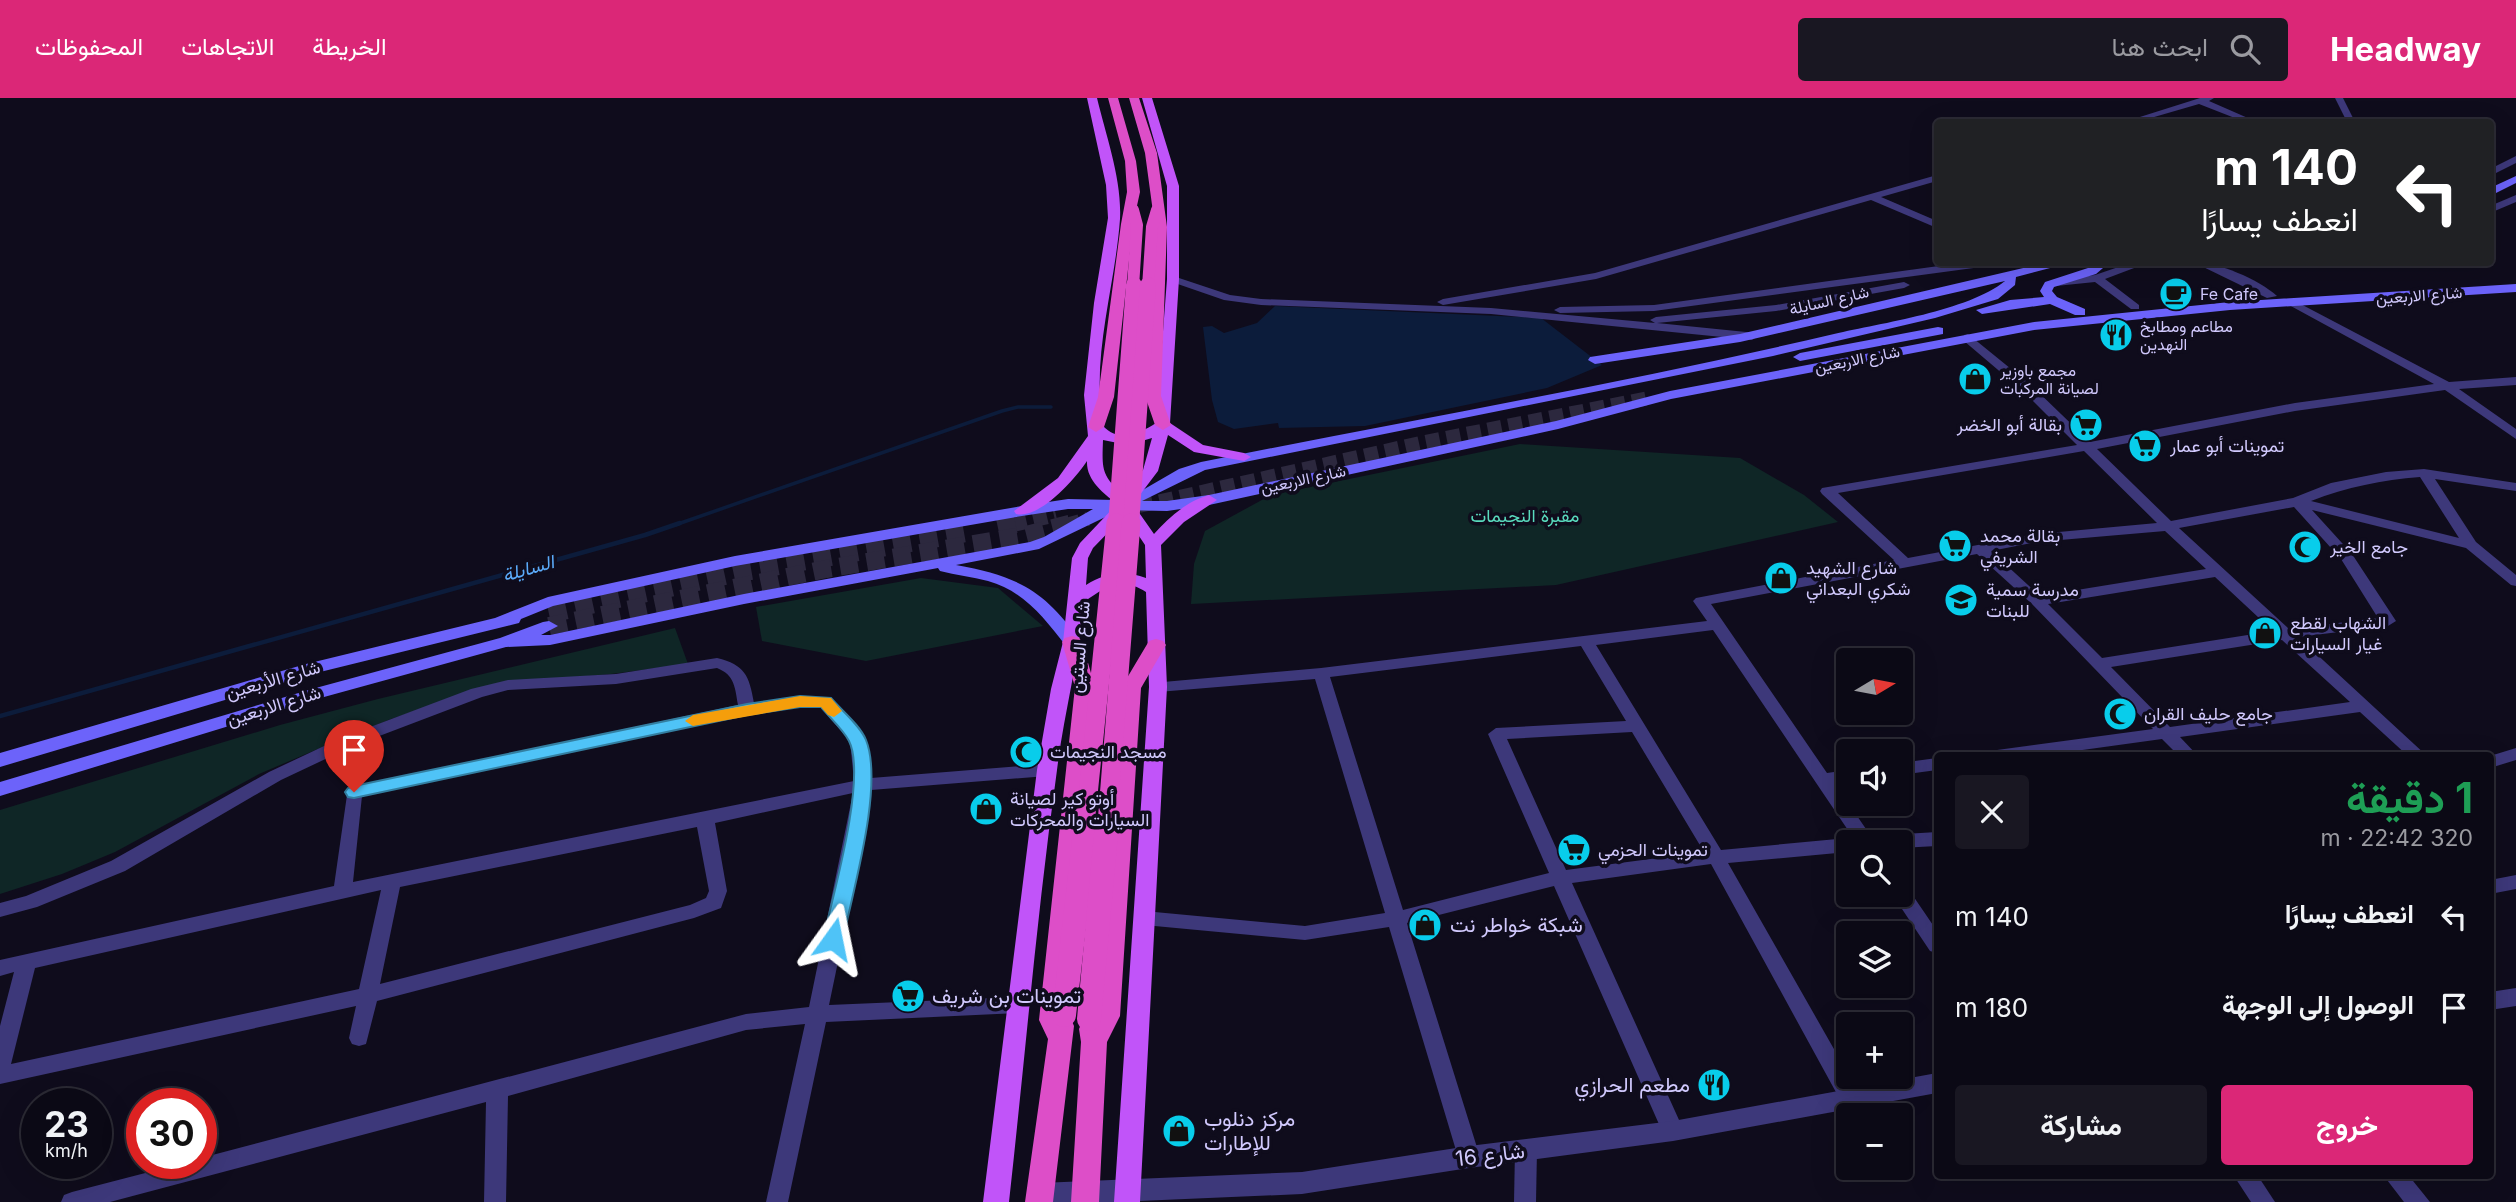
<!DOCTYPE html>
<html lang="ar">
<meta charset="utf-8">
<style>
body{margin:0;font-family:Inter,Vazirmatn,sans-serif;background:#191722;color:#f1f3f6;direction:rtl;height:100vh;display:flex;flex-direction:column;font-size:26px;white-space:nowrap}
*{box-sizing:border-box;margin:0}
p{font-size:23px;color:#9a9aa0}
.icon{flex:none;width:38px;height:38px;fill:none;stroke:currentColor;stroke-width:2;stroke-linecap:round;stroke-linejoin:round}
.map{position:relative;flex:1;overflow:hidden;direction:ltr}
.side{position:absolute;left:1934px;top:654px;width:560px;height:427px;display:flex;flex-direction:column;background:#0b0915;border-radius:7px;box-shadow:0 7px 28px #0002,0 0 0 2px #2b2a34;direction:rtl}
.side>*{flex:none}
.top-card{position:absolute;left:1934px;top:21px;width:560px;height:147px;border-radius:7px;box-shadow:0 7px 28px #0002,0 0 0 2px #2b2a34;direction:rtl;background:#202124;color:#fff;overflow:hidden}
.needle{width:46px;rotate:80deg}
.fabs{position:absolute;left:1836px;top:550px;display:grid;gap:14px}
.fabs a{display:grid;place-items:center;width:77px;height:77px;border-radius:7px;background:#0b0915;box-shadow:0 7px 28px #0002,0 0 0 2px #2b2a34;font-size:35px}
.speed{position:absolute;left:21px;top:990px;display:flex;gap:14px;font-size:35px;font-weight:700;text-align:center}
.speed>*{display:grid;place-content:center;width:91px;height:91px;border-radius:50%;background:#0b0915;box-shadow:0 7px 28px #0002,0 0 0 2px #2b2a34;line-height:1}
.speed small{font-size:18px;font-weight:400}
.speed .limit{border:10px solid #d22;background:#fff;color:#111}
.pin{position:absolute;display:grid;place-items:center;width:60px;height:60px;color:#fff;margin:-72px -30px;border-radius:50% 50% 50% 0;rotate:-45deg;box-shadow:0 0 7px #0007}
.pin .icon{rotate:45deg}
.me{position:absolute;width:77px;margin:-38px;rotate:12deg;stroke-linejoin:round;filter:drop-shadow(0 0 5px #0008)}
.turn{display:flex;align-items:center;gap:24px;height:147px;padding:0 21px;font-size:32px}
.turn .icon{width:91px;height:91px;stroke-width:2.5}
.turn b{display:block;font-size:49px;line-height:60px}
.round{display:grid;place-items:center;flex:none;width:74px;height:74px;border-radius:7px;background:#191722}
.summary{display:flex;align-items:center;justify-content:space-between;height:119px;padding:0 21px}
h1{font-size:42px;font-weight:700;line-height:52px;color:#1e9e55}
.primary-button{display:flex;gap:14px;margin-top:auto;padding:14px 21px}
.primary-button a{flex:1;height:80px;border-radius:7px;background:#db2777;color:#fff;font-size:28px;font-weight:700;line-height:80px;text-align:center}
.primary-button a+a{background:#191722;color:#f1f3f6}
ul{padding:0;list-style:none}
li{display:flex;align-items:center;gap:21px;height:91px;padding:0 21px}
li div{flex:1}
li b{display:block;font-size:26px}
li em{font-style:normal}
header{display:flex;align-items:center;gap:42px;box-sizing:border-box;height:98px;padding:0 35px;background:#db2777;color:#fff}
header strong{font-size:33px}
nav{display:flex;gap:38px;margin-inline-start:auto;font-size:24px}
.search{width:490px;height:63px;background:#191722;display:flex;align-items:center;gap:18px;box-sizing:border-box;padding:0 24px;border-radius:7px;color:#9a9aa0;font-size:26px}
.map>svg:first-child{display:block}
</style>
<header>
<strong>Headway</strong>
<div class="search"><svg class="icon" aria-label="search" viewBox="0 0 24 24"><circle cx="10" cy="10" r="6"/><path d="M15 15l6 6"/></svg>ابحث هنا</div>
<nav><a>الخريطة</a><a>الاتجاهات</a><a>المحفوظات</a></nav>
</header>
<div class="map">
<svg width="2516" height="1104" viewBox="0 0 2516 1104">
<rect width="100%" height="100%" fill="#0f0c1c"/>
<g fill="#0f2626">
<polygon points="1520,346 1740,360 1804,397 1838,424 1556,487 1191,506 1194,466 1205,433 1271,397"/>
<polygon points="921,480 998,490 1043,528 866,563 762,543 756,509"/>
<polygon points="675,530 688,566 611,576 495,586 391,621 313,653 259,676 115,754 62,776 0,796 0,712 280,627 378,601"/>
</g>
<polygon fill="#0c1c3b" points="1275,208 1541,220 1602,267 1547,290 1365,328 1279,330 1278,325 1234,331 1218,324 1212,302 1203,229 1212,228 1224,235 1257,225"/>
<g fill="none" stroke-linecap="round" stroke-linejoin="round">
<polyline stroke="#0c1c3b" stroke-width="3.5" points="675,427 1002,313 1018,309 1051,309"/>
<polyline stroke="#0c1c3b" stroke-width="4.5" points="0,618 645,437 680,425"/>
<g stroke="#2c283e" stroke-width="14" stroke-dasharray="14 7" stroke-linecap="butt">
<polyline points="1139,408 1425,344 1649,300"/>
<polyline points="1013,427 1056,417"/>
<polyline points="1066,427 1088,421"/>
</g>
<g stroke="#2c283e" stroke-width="18" stroke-dasharray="18 9" stroke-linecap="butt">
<polyline points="998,430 1021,425"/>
<polyline points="549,516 739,475 967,435"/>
<polyline points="549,528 826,471 1022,438 1073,425"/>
</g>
<g fill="#3d387a" fill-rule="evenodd">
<polygon points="2200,0 2214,0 2209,3 2257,24 2245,24 2199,6 2137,24 2124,24"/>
<polygon points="2335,0 2343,0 2355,24 2347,24"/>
<polygon points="2516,58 2516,65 2490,78 2490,71"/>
<polygon points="1937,77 1937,83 1881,99 1937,123 1937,130 1871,102 1596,181 1443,207 1437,204 1443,201 1595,175"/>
<polygon points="2516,97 2516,104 2490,115 2490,108"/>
<polygon points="1968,164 2001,164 1996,167 1654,213 1560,215 1554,212 1560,209 1654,207"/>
<polygon points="2133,164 2150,164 2105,181 2139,207 2139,211 2131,211 2095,184 2056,188 2050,185 2056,182 2095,177"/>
<path d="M2193,164C2218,164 2258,181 2277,198L2267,200Z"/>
<polygon points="1173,178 1230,197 1261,201 1491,210 1655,225 1650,222 1656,219 1776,207 1904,184 1910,187 1904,190 1776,213 1657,225 1756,235 1758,238 1752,242 1491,216 1261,207 1224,202 1169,183 1169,179"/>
<path d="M2293,202L2449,284L2516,279V287L2459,291L2516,331V341L2445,292L2295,313L2097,351L2171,423L2293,400L2331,385L2386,374L2424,371L2516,385V393L2435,381L2476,444L2516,477V488L2511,487L2466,450L2312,412L2352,456L2396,523L2388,528L2298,539L2427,658H2408L2360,614L2180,639L2198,658H2179L2162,641L2039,658H1988L1991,654L1997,652L2153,631L2032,506L1977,456L1711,506L1827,675L1848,672V684L1835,686L1875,744H1856L1713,532L1596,547L1721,752L1848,740L1855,744H1848V754L1728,765L1859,995L1862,1001L1859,1007L1851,1010L1843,1007L1711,766L1572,785L1684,1033L1681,1040L1673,1042L1665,1040L1662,1033L1554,788L1407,825L1480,1059L1477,1066L1469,1069L1461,1066L1458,1059L1389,829L1305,842L1144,827L1137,825L1134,820L1137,815L1144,813L1305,828L1385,815L1315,581L1158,594L1152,593L1150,589L1152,585L1321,570L1707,523L1693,503L1696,500L1894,462L1822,396L1820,393L1822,390L2077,347L2024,294L1964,243V237L1968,236L2032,288L2090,344L2295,305L2434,286L2289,207V203ZM2084,353L2157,425L2037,436L1908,460L1838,395ZM2420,379L2459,440L2311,403C2347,389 2382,382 2420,379ZM2294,409L2341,461L2378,520L2289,531L2179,430ZM2165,433L2206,471L2040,498L1991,453L2037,444ZM2215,479L2273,533L2102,560L2048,506ZM2282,542L2350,604L2170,629L2111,569ZM1581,548L1626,623L1496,630L1488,636L1549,775L1403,812L1330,579ZM1632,634L1704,754L1566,772L1507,641Z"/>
<path d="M717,560C745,567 749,577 754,605L800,598L831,600L866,642L871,680L1047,666L1053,668L1056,672L1053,676L1047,678L871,692L869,715L829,907L1020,899L1027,901L1030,907L1027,913L1020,915L826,924L788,1104H766L805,926L746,932L508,998L506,1104H484L486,1004L110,1104H61L64,1097L72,1094L180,1066H201V1060L746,916L809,909L853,695L715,725L727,793L721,810L694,820L377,903L366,946L359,948L352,946L349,940L356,908L0,986V928L14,874L0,878V862L334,788L348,690L738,607C735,590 735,577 717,570L616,586L508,592L482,599L353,648L281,682L125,773L37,809L0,819V805L26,798L111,763L269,674L341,640L471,591L508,582L616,576ZM800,608L820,609L850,643L854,683L353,784L362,698L747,616ZM697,729L709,793L706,800L690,807L380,886L400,789ZM381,792L359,891L11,966L35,870Z"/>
<polygon points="2516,650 2516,662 2490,670 2490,658"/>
<polygon points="1937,660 1937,672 1900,677 1900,665"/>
<polygon points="1937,734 1937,748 1900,750 1900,744 1879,744 1882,739 1888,737"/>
<polygon points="2516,777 2516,791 2490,796 2490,782"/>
<polygon points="1900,787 1907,789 1937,833 1937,855 1930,853 1892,796 1900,796"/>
<polygon points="1526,1042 1534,1045 1537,1052 1536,1104 1514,1104 1515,1052 1518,1045"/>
<polygon points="2234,1078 2258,1078 2275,1104 2251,1104"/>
<polygon points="2384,1078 2409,1078 2430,1104 2404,1104"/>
</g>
<g fill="#3d387a" fill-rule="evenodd">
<polygon points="2516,890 2516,908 2490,912 2490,894"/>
<polygon points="1937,975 1937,995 1673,1043 1469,1070 1302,1096 1116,1104 1031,1104 1028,1096 1031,1088 1040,1085 1302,1074 1469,1048 1673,1023"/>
</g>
<g fill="#6c63fa" fill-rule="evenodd">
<polygon points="2516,78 2516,85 2490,98 2490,90"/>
<path d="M2049,164H2073L2016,179L2015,187L1998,201L1935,220L1773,258L1205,372L1142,403H1167L1209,397L1556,323L1670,293L2034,224L2230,204L2516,186V194L2230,212L2034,232L1671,301L1558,331L1209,407L1167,413L1120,412L1039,451L956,467C1017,478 1045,492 1081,544L1072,549L1066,548C1044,520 1024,493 988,483C972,479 956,477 940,473L938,470L744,506L550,547L506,549L324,599L0,698V684L312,591L500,540L543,524L549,523L558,528L541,537H550L744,496L1030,444L1044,439L1093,411H1068L1022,418L735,468L553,508L521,521L519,525L316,575L0,669V655L306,566L495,520L548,499L735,458L1022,408L1068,401L1116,402L1141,393L1179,371L1201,364C1412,322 1625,285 1834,236C1881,225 1968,213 2005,183L1740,244L1595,266L1588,262L1590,259L1740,236Z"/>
<polygon points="2096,164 2110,164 2096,176 2054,189 2052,193 2057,199 2085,211 2085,217 2075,217 2050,206 1982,216 1976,212 2010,202 2044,199 2040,193 2045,184 2088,170"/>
<polygon points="1938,229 1943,230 1943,236 1800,263 1793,259 1800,255"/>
</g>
<path fill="#c154f9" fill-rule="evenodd" d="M1087,0H1097C1106,38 1122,81 1120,121C1115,191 1091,256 1103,328C1119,345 1139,336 1156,325L1167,181V88L1142,0H1152L1179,88V181L1170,325L1203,347L1244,355L1251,359L1244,363L1194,354L1168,337L1158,373L1133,406L1154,436C1168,420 1187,403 1209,397L1217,402L1184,424L1161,447L1167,589L1140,1104H1114L1149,589L1146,494C1122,478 1106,488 1084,504C1079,561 1064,615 1057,672C1037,815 1025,960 1009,1104H983L1037,672L1051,591L1063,544L1072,460L1080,445L1117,406C1103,395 1086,382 1087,363C1076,380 1039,422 1016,416L1014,413L1058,380L1088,338L1084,297L1094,205L1108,120L1106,87ZM1152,340L1143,372L1124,397C1101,378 1102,371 1103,342L1128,347ZM1125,417L1145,447L1146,480C1124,472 1105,475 1086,487L1088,460L1093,450Z"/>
<g fill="#dd4ec8" fill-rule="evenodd">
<polygon points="1108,0 1118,0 1136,63 1140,94 1133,126 1114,299 1104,329 1096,334 1088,329 1098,299 1121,126 1127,94 1125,63"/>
<polygon points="1129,0 1139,0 1157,55 1167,129 1161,298 1171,327 1163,332 1155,327 1145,298 1155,129 1145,55"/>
<polygon points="1072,538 1079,540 1082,544 1095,589 1064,918 1071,921 1074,928 1053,1104 1025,1104 1048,941 1039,922 1075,589 1062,544 1065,540"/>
<polygon points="1156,541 1163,543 1166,547 1141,590 1120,918 1107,944 1099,1104 1071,1104 1081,944 1079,931 1082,924 1093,922 1096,917 1121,590 1149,543"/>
</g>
<g stroke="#dd4ec8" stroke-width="12">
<polyline points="1133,112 1137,127 1133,189"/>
<polyline points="1148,189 1152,129 1157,112"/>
</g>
<g stroke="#dd4ec8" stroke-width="16">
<polyline points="1116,427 1134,187"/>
<polyline points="1131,427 1148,187"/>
</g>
<g stroke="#dd4ec8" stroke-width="19">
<polyline points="1085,726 1116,425"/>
<polyline points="1107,726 1131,425"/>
</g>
<g stroke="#dd4ec8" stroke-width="24">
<polyline points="1064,917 1086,725"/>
<polyline points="1089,921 1107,725"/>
</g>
</g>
<path fill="#4fc3f7" stroke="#337fa1" stroke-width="2" d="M800,598L831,600C841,612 860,627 866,642C884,687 853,792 843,841L840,846L833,848L826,846L823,841C833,798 867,679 849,643C843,631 829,619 821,609H800L747,617L354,700L348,699L345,694L348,690L354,688L747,606Z"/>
<polygon fill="#f59e0b" points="800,598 831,600 842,613 834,619 828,617 821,609 800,609 693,628 685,623 693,617"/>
<defs>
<symbol id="cafe-disc" viewBox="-11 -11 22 22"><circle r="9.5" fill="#08cdeb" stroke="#0f0c1c"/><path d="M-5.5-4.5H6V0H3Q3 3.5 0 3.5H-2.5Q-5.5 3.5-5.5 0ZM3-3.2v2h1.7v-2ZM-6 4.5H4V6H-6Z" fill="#111"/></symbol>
<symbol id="restaurant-disc" viewBox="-11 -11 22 22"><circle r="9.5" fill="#08cdeb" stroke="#0f0c1c"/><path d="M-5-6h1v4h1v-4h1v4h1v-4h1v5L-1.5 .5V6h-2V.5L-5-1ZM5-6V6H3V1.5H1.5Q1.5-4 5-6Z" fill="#111"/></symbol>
<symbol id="shop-disc" viewBox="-11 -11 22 22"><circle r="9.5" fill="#08cdeb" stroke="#0f0c1c"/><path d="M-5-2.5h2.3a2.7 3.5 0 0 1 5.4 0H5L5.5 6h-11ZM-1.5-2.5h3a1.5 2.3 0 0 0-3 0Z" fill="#111"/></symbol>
<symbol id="supermarket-disc" viewBox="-11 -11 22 22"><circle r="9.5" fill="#08cdeb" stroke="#0f0c1c"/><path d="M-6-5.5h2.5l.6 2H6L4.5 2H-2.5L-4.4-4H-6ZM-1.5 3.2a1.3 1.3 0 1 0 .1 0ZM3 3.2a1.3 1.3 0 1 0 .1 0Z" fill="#111"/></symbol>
<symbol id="mosque-disc" viewBox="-11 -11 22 22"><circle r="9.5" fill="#08cdeb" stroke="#0f0c1c"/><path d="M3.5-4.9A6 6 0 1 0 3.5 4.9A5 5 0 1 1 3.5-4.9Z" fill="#111"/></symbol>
<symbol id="school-disc" viewBox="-11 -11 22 22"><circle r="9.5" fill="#08cdeb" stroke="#0f0c1c"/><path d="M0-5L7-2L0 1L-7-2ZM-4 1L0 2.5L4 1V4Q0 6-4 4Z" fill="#111"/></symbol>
</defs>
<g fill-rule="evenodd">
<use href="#cafe-disc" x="2157" y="177" width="38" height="38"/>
<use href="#restaurant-disc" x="2097" y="218" width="38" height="38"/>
<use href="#shop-disc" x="1956" y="262" width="38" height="38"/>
<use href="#supermarket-disc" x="2067" y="308" width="38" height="38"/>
<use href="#supermarket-disc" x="2126" y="329" width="38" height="38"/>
<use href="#supermarket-disc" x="1936" y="429" width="38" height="38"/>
<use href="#mosque-disc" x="2286" y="430" width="38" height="38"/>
<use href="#shop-disc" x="1762" y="461" width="38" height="38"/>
<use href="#school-disc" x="1942" y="483" width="38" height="38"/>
<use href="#shop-disc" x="2246" y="516" width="38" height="38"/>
<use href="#mosque-disc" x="2101" y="597" width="38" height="38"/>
<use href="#mosque-disc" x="1007" y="635" width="38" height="38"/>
<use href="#shop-disc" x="967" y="692" width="38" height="38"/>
<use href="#supermarket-disc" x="1555" y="733" width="38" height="38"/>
<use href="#shop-disc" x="1406" y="808" width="38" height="38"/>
<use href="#supermarket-disc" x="889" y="879" width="38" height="38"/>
<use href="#restaurant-disc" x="1695" y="968" width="38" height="38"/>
<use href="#shop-disc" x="1160" y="1014" width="38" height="38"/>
</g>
<g text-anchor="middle" stroke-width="7" stroke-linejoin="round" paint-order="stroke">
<g font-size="16" fill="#d1c9fd" stroke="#0f0c1c" text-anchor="start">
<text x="2200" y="202">Fe Cafe</text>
<text x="2140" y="234">مطاعم ومطابخ<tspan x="2140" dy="18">النهدين</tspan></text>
<text x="2000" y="278">مجمع باوزير<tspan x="2000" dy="18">لصيانة المركبات</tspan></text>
</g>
<g font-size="16" fill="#d1c9fd" stroke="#0f0c1c">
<text transform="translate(2419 197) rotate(-4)" y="6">شارع الاربعين</text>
<text transform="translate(1829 202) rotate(-13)" y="6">شارع السايلة</text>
<text transform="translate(1857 261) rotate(-11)" y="6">شارع الاربعين</text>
<text transform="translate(1303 381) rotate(-12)" y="6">شارع الاربعين</text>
</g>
<g font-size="18" fill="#d1c9fd" stroke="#0f0c1c" text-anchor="start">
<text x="2062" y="333" text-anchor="end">بقالة أبو الخضر</text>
<text x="2170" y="354">تموينات أبو عمار</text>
<text x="1980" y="444">بقالة محمد<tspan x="1980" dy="21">الشريفي</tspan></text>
<text x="2330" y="455">جامع الخير</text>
<text x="1806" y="476">شارع الشهيد<tspan x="1806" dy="21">شكري البعداني</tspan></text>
<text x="1986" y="498">مدرسة سمية<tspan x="1986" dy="21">للبنات</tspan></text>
<text x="2290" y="531">الشهاب لقطع<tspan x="2290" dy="21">غيار السيارات</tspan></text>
<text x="2144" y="622">جامع حليف القران</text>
<text x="1050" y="660">مسجد النجيمات</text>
<text x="1010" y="707">أوتو كير لصيانة<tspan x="1010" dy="21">السيارات والمحركات</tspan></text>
<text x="1598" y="758">تموينات الحزمي</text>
</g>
<g font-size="18" fill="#59dabd" stroke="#0f0c1c">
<text x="1525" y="424">مقبرة النجيمات</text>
</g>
<g font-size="18" fill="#d1c9fd" stroke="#0f0c1c">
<text transform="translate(1080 549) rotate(-85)" y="6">شارع الستين</text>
<text transform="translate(273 582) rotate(-16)" y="6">شارع الأربعين</text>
<text transform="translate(274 608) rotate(-17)" y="6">شارع الاربعين</text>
</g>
<g font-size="19" font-style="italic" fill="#5babfa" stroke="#0f0c1c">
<text transform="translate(528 470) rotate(-16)" y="7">السايلة</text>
</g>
<g font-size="21" fill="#d1c9fd" stroke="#0f0c1c" text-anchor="start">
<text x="1450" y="834">شبكة خواطر نت</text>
<text x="932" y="905">تموينات بن شريف</text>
<text x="1690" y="994" text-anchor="end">مطعم الحرازي</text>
<text x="1204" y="1028">مركز دنلوب<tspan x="1204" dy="24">للإطارات</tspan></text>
</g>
<g font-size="21" fill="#d1c9fd" stroke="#0f0c1c">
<text transform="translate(1490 1057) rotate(-7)" y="7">شارع 16</text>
</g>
</g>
</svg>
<div class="fabs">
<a><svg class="needle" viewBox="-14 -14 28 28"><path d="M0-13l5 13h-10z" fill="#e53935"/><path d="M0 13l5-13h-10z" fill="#9a9aa0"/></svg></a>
<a><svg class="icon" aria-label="sound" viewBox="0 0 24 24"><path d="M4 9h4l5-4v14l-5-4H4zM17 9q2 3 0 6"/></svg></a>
<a><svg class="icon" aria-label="search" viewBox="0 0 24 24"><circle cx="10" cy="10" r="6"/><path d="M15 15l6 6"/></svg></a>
<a><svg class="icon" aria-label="layers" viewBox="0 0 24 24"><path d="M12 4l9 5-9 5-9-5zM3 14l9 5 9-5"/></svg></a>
<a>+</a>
<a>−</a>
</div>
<div class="speed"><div>23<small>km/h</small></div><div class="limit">30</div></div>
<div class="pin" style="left:354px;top:694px;background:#d93025"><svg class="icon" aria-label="arrive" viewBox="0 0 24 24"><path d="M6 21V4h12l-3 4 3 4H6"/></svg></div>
<svg class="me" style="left:833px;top:841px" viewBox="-20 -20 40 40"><path d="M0-17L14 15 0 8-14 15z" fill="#4fc3f7" stroke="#fff" stroke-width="4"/></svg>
<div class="top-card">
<div class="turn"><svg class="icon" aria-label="left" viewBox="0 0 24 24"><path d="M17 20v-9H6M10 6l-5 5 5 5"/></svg><div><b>140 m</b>انعطف يسارًا</div></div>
</div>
<section class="side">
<div class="summary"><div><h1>1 دقيقة</h1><p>320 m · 22:42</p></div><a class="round"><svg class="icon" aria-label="close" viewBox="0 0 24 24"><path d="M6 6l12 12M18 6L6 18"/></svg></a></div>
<ul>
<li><svg class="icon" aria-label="left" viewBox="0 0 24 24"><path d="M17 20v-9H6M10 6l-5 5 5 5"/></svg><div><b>انعطف يسارًا</b></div><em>140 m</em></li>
<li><svg class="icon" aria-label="arrive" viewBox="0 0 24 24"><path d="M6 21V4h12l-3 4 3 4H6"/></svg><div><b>الوصول إلى الوجهة</b></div><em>180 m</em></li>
</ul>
<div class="primary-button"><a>خروج</a><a>مشاركة</a></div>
</section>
</div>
